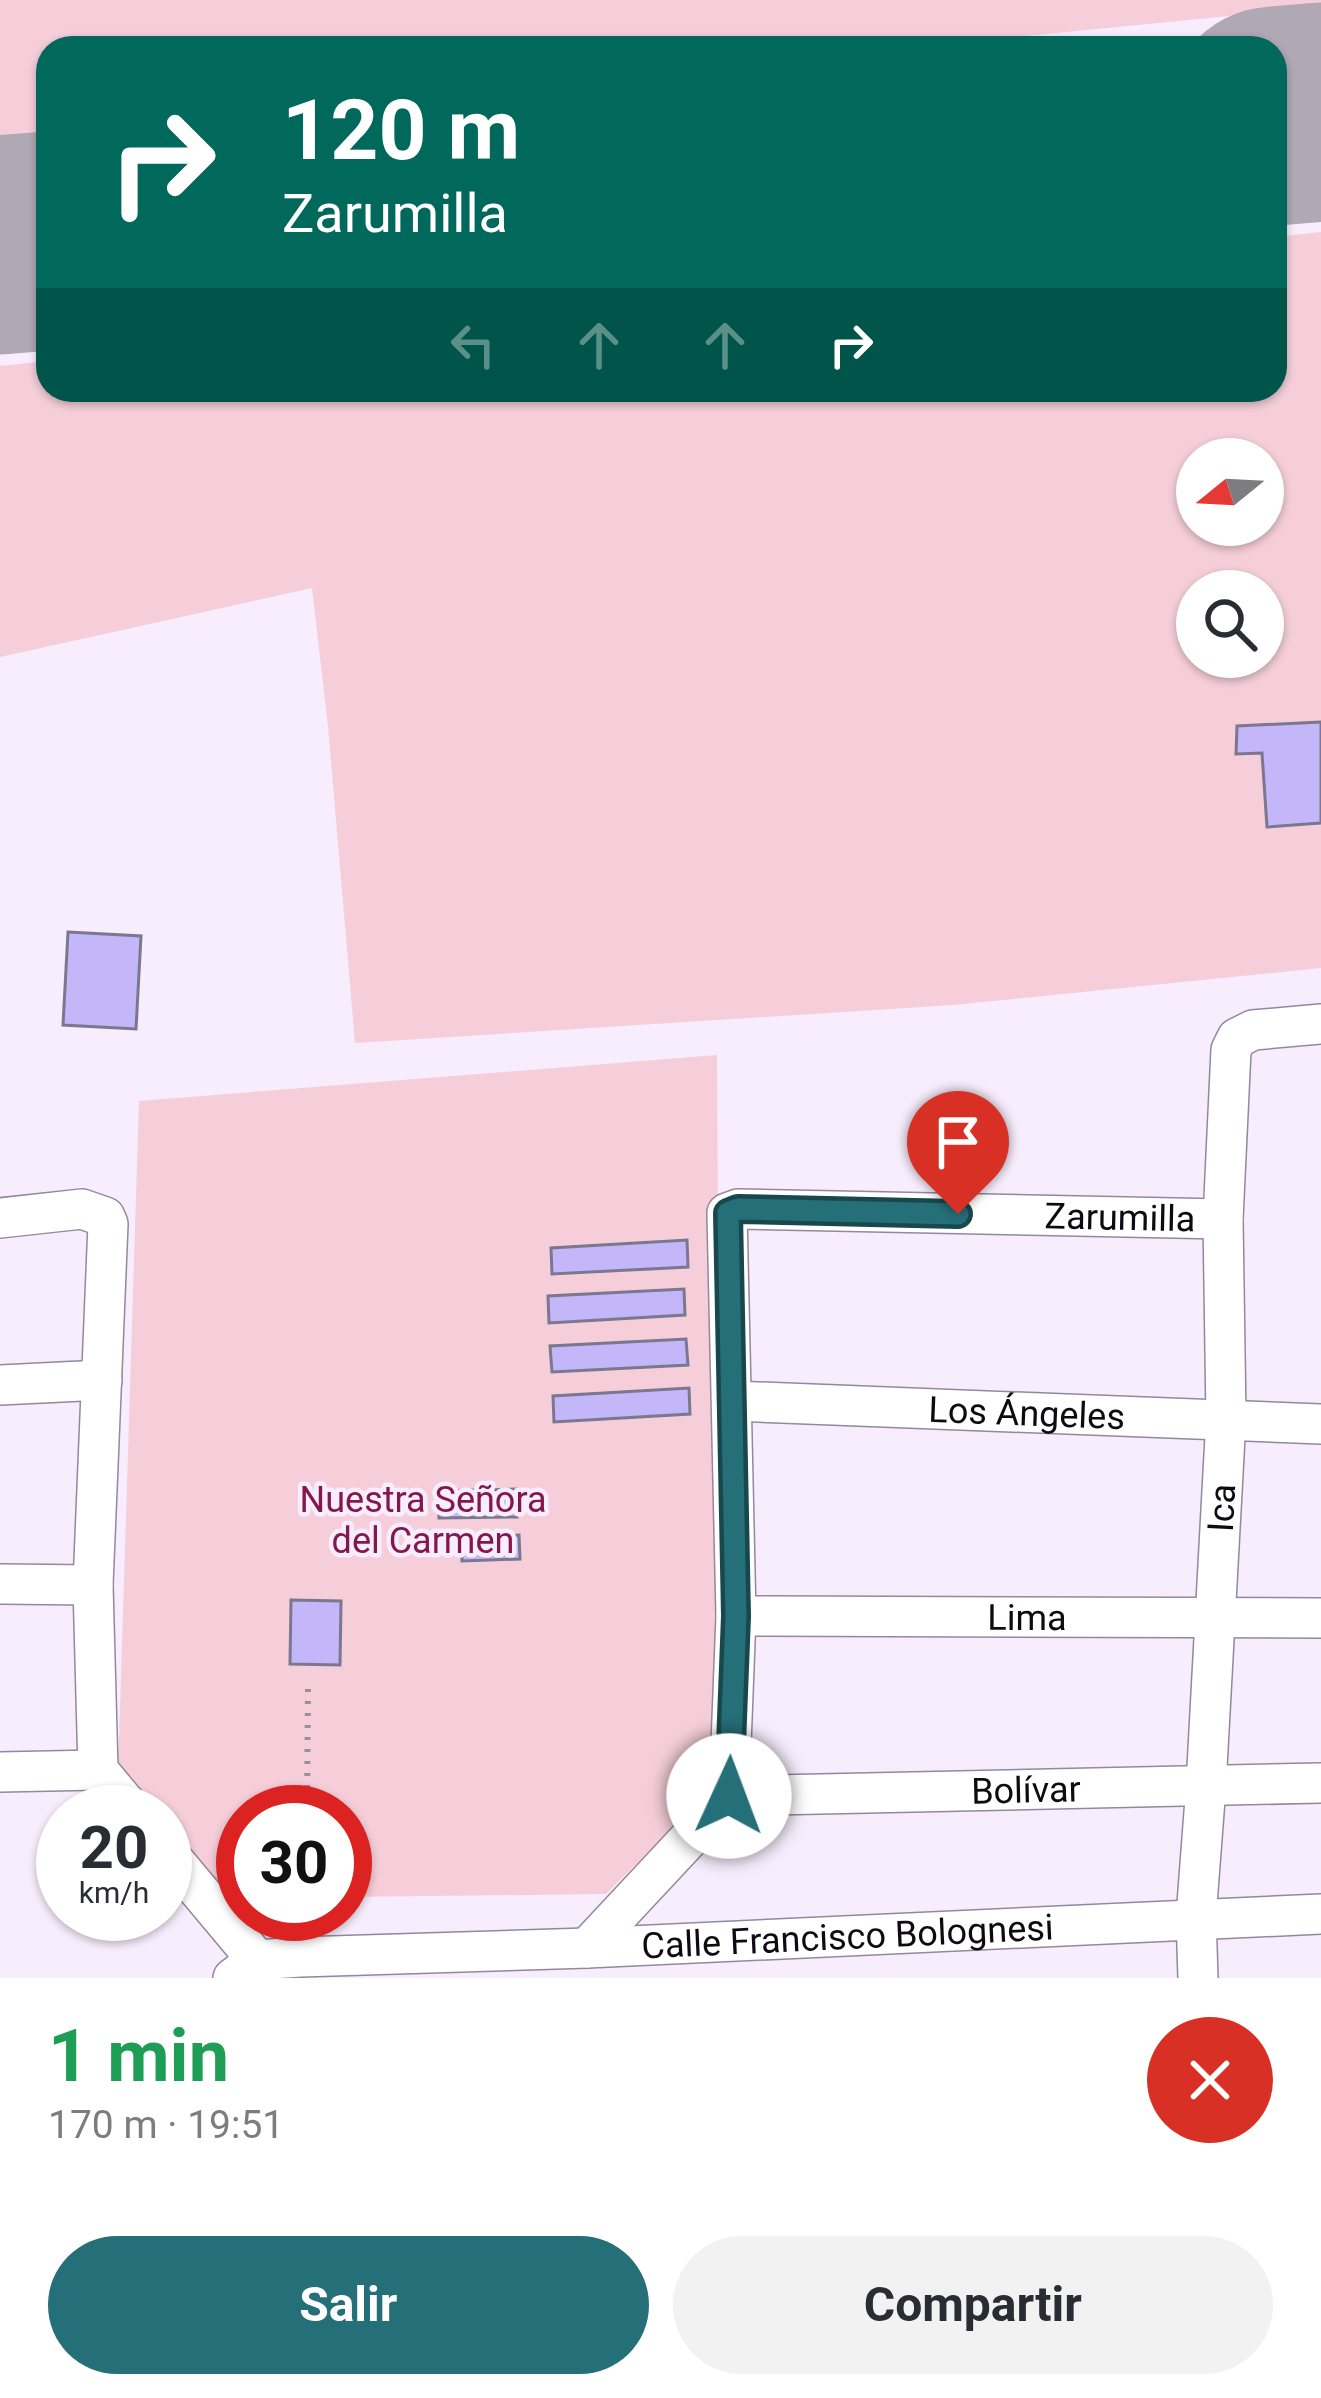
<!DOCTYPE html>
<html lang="es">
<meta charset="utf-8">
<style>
body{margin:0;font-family:Roboto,sans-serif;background:#f2f2f3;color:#2b2b33;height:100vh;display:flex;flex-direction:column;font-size:45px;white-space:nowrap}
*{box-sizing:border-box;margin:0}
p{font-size:39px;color:#7c7c81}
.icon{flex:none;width:66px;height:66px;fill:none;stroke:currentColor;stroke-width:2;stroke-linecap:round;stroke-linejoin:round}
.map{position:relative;height:1978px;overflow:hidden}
.panel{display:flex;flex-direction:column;background:#fff;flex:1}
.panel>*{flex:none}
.guide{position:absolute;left:36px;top:36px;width:1251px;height:366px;border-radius:36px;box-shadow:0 3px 9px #0004;background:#00695c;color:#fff;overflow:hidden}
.needle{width:78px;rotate:252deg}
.tools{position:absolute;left:1176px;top:438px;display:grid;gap:24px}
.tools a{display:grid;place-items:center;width:108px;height:108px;border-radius:50%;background:#fff;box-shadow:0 3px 9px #0004;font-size:60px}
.speed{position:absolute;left:36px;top:1785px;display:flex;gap:24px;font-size:60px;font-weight:700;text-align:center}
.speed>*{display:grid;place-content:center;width:156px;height:156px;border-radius:50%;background:#fff;box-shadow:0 3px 9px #0004;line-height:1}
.speed small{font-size:30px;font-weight:400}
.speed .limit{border:18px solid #d22;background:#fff;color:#111}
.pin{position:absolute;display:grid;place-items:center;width:102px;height:102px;color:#fff;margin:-123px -51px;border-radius:50% 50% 50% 0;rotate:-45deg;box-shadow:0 0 12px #0007}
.pin .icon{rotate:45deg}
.me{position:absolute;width:132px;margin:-66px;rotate:2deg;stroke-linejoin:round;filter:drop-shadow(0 0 9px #0008)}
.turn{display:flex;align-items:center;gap:42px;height:252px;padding:0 48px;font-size:54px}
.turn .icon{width:156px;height:156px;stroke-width:2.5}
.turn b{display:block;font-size:84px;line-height:102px}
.lanes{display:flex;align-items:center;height:114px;padding:0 48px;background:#0003;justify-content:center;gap:60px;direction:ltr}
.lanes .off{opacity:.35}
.round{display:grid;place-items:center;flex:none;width:126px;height:126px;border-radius:63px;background:#f2f2f3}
.overview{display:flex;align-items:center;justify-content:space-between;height:204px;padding:0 48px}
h1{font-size:72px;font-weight:700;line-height:90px;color:#1e9e55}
.action{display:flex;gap:24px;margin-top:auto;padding:24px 48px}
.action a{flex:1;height:138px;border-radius:72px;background:#256f78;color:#fff;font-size:48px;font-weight:700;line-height:138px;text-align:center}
.action a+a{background:#f2f2f3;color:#2b2b33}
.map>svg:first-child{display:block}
</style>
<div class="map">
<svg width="1321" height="1978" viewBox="0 0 1321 1978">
<rect width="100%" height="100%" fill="#f7edfc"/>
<g fill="#f5ced9" fill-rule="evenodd">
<polygon points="0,0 1321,0 1321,7 903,48 48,48 48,133 0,137"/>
<path d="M1321,232V968L953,1005L355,1043L328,726L312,588L0,657V366L48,361V390H1275V237ZM1197,459H1263V525H1197ZM1197,591H1263V657H1197Z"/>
<polygon points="717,1055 721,1779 606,1894 345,1897 345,1812 243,1812 243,1899 220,1899 165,1831 165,1812 149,1812 118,1773 139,1101"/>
</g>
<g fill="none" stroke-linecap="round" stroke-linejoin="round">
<g stroke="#b0a8b4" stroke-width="219">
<polyline points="1275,116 1321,112"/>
<polyline points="0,245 48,241"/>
</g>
</g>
<g fill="#c3b6f9" stroke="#7b778f" stroke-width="3">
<polygon points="1321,722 1321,823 1267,827 1262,753 1236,754 1237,726"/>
<polygon points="68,932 141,936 136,1029 63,1025"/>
<polygon points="687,1240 688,1267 552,1274 551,1248"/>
<polygon points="684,1289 685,1315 549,1323 548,1296"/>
<polygon points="686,1339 688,1365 552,1372 550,1346"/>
<polygon points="689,1388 690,1414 554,1422 553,1396"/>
<polygon points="517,1489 517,1517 439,1518 438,1491"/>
<polygon points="519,1535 520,1559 462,1561 462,1537"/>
<polygon points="291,1600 341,1601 340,1665 290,1664"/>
</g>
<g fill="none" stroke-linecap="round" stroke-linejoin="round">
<defs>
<g id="minor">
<polyline points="0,1218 82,1209 105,1217 108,1224 93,1585 98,1770 133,1812"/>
<polyline points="0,1385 102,1380"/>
<path id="s1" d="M733,1401L1321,1424"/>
<polyline points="0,1584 93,1585"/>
<path id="s2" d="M736,1616L1321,1618"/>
<polyline points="0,1772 98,1770"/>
<path id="s3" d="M729,1796L1321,1783"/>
<polyline points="165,1850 257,1960"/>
<path id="s4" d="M587,1948L729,1796L736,1616L727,1213L738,1209L1223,1219"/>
<path id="s5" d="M233,1978L257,1960L300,1957L587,1948L1321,1914"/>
<path id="s6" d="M1198,1978L1196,1917L1206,1786L1226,1418L1223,1219L1231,1050L1237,1038L1253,1030L1321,1024"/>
</g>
</defs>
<use href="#minor" stroke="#95879d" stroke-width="42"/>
<polyline stroke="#98909b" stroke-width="6" stroke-dasharray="3 9" stroke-linecap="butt" points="307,1812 308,1683"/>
<use href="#minor" stroke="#fff" stroke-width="39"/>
</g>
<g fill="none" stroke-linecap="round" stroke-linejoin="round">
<defs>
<polyline id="route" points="729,1796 736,1616 728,1213 738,1209 958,1214"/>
</defs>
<use href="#route" stroke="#18484e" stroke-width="30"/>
<use href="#route" stroke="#256f78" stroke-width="21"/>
</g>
<g text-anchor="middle" stroke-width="9" stroke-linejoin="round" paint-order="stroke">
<g font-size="36" fill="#0f0a11" stroke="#f7edfc">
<text dy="13" stroke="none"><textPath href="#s4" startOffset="1185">Zarumilla</textPath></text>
<text dy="13" stroke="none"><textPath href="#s1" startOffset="294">Los Ángeles</textPath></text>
<text dy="13" stroke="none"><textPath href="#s6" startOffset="471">Ica</textPath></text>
<text dy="13" stroke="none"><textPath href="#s2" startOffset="291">Lima</textPath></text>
<text dy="13" stroke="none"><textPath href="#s3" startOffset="297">Bolívar</textPath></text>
<text dy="13" stroke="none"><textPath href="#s5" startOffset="621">Calle Francisco Bolognesi</textPath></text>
</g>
<g font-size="36" fill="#84184b" stroke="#f7edfc">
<text x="423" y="1512">Nuestra Señora<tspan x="423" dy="41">del Carmen</tspan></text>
</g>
</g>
</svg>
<div class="tools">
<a><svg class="needle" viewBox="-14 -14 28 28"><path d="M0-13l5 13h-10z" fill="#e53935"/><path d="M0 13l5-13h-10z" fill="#7c7c81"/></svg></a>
<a><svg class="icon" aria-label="search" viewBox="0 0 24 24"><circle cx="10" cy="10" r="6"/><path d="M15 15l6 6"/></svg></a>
</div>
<div class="speed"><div>20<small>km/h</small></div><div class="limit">30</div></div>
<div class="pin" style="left:958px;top:1214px;background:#d93025"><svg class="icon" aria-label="arrive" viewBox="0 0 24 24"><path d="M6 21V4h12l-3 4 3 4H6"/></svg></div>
<svg class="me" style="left:729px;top:1796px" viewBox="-20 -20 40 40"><circle r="19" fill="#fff"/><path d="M0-13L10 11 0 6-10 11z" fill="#256f78"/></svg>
<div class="guide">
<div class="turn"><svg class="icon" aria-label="right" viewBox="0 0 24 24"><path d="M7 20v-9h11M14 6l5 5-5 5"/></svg><div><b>120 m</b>Zarumilla</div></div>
<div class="lanes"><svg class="icon off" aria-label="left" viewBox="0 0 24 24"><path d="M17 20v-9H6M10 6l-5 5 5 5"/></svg><svg class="icon off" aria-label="ahead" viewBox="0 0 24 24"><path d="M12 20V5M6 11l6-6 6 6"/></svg><svg class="icon off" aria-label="ahead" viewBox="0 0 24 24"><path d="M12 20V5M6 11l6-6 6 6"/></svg><svg class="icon" aria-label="right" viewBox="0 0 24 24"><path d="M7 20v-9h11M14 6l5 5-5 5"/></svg></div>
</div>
</div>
<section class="panel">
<div class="overview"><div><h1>1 min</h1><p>170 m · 19:51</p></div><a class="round" style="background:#d93025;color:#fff"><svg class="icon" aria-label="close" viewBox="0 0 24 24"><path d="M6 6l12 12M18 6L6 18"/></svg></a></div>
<div class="action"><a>Salir</a><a>Compartir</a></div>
</section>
